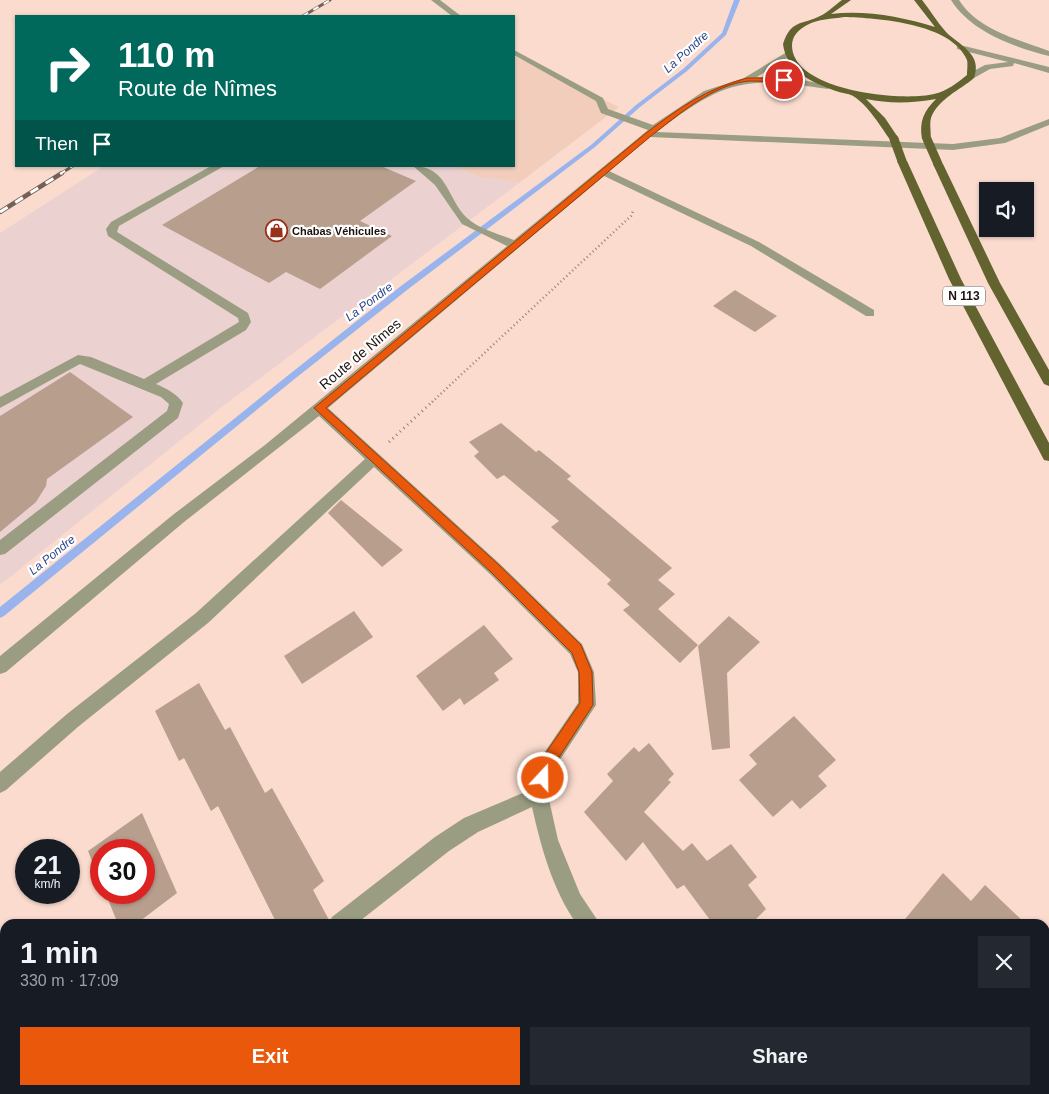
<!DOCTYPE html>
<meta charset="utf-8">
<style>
body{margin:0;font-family:Arial,sans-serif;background:#242831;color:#f1f3f6;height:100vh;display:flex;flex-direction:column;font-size:19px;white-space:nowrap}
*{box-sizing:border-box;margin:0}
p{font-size:16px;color:#9ea1a6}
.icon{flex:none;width:28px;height:28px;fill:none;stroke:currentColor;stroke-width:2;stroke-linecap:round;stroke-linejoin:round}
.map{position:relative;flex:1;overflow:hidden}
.drawer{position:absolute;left:0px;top:919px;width:1050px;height:176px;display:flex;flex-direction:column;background:#171b24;border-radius:15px 15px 0 0;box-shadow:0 1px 4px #0004}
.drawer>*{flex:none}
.banner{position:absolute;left:15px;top:15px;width:500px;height:152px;border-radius:0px;box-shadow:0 1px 4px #0004;background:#00695c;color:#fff;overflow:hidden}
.tools{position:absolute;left:979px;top:182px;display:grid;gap:10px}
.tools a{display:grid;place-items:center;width:55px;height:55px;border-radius:0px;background:#171b24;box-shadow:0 1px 4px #0004;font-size:25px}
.speed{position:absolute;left:15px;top:839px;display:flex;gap:10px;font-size:25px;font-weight:700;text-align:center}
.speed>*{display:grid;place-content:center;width:65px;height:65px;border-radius:50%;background:#171b24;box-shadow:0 1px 4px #0004;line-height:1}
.speed small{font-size:12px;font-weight:400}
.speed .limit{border:8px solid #d22;background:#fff;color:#111}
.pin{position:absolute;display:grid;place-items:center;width:42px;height:42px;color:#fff;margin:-21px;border:2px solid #fff;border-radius:50%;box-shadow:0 1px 5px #0007}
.me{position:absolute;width:55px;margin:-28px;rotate:21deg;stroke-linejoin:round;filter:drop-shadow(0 0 4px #0008)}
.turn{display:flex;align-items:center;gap:18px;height:105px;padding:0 20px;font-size:22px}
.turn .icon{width:65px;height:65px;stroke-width:2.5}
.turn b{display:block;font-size:35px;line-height:42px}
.then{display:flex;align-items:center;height:48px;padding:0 20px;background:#0003;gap:10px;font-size:19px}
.round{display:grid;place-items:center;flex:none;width:52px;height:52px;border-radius:0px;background:#242831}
.head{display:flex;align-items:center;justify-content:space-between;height:85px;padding:0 20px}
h1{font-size:30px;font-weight:800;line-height:38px}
.action{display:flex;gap:10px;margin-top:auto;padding:10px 20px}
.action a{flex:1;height:58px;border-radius:0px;background:#ea580c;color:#fff;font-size:20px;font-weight:800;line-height:58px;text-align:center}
.action a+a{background:#242831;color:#f1f3f6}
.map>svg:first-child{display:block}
</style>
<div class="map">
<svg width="1049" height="1094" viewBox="0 0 1049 1094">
<rect width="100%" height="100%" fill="#fadbce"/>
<polygon fill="#f3cdbc" points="514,56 619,107 519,183 476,176 454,166 514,166"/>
<polygon fill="#ecd1d1" points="104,166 454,166 476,176 519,183 223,406 0,585 0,233"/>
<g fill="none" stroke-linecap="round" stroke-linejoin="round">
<polygon fill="#99b4ec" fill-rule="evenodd" points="734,0 740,0 726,35 687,71 640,107 595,147 407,290 292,381 4,616 0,618 0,607 286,377 401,286 591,145 636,105 683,69 722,33"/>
</g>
<g fill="#b89e8d">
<polygon points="260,166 381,166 416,181 360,221 392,236 320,289 286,272 269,283 162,225"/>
<polygon points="735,290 777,316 755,332 713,306"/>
<polygon points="70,372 133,417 47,479 46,486 36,502 0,532 0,416"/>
<polygon points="501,423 536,452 539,450 571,476 567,479 672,568 658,580 675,594 658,609 698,645 680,663 623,610 630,605 607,584 611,580 551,527 559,521 504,475 497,479 474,456 479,452 469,442"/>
<polygon points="341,500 403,550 382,567 328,513"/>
<polygon points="354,611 373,637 302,684 284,656"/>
<polygon points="729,616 760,642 727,673 730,748 712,750 698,646"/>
<polygon points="484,625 513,659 494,673 499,680 464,705 460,698 443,711 416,676"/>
<polygon points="199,683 225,730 230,727 265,793 272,788 324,881 313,890 329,920 327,924 277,924 218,806 211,811 184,758 179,761 155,711"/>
<polygon points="794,716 836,760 818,776 827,786 800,809 792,800 773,817 739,780 757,764 749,755"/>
<polygon points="649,743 674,774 668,780 671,782 644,812 683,851 692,843 707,861 731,844 757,877 748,885 766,909 751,924 713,924 684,885 677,889 643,842 626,861 584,812 613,781 607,774 634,747 639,752"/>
<polygon points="142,813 177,893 136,924 118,924 105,892 144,892 144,850 101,850 101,884 88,851"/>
<polygon points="943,873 971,901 985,885 1026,924 901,924"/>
</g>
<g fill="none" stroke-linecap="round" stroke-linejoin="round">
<polyline stroke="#978178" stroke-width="2.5" stroke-dasharray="1 3" stroke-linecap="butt" points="432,402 631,216 634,209"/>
<polyline stroke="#978178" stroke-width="3" stroke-dasharray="1 4" stroke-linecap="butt" points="389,442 433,401"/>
<g fill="#9b9d82" fill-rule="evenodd">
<polygon points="431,0 440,0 461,16 452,16"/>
<path d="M951,0H959C978,30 1017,39 1049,51V56C1014,47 971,32 951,0Z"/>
<polygon points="960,45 1049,67 1049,73 1014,63 1013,66 990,69 974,78 968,78 968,74 985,65 1008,62 957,49 957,45"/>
<path d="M514,50L603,98L608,109L653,125L704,91L744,78L787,52L791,54L790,56L757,77L798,79L832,86L828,89C745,76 724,80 657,132L953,144L1000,138L1049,119V125L1005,143L953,150L650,137L609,171L759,242L874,310V316H866L751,246L604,176L328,408L500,564L582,644L594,672L596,705L556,766L548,795L558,840L580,894L600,924H577C553,891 541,847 532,807L478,832L449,851L356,924H329L332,917L435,837L464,818L532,789L542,756L578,703V672L570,654L490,574L374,467L208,623L79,726L6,790L0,793V772L67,714L196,613L365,459L319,416L184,522L6,672L0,674V656L174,514L265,445L507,246L462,224L435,185L413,166C448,166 447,199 467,218C479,229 499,234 514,240L648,130L601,113L596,101L514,55Z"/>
<path d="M211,166H224L119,226L117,232L248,313L251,322L246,330L156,384C167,389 176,393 183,403L178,418L5,554L0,555V540L167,411L169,404L161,397L80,364L0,408V397L78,355L91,357L144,379L239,322L238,318L108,236L106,229L111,222Z"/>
<polygon points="788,1090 813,1090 814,1094 789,1094"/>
</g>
<g fill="#62632f" fill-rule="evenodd">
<path d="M842,0H851L831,14C866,10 902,17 935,27L914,0H922C930,10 937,22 946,32C959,45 983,54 974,78C960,90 938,99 931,118C929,126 932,134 930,141L922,139C919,121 924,111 936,99C913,103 890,104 866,99L885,118L899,139L891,141C881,127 868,105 853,96C850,94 843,93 839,92C815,84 786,72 783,44C791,19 803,25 820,16C827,13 835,5 842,0ZM844,17C877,18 952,23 967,60C968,64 967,71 967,75C957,83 947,91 934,94C902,102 793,91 792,46C792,36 798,30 807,25C818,19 832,19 844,17Z"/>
<polygon points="902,158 907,161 961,279 1049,443 1049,461 1044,460 949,279 897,161"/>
<polygon points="938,161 943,164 1000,283 1049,370 1049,386 1044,384 988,283 933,164"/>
</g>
<defs>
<g id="rail-far1">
<polyline points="303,16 330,0"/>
<polyline points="60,174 73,166"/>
</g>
<polyline id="rail" points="0,212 62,173"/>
</defs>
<use href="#rail-far1" stroke="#736159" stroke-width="3"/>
<use href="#rail" stroke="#736159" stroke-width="4.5"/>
<use href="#rail-far1" stroke="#fff" stroke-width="2" stroke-dasharray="6" stroke-linecap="butt"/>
<use href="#rail" stroke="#fff" stroke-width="3" stroke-dasharray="9" stroke-linecap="butt"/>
<g stroke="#62632f" stroke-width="9">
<polyline points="894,139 902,161"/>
<polyline points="927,139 938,164"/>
</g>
</g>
<path fill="#ea580c" stroke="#983908" d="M747,78H784L787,80L784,82C772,82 760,81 749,81C714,84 678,115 651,136L326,408L499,565L581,645L592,672L593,705L554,765L548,783L543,785L538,783L536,778L543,757L580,703L579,672L572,653L491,572L314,408L646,133C679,108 706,89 747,78Z"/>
<defs>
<symbol id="shop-ring" viewBox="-11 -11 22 22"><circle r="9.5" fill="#fff" stroke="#99311a" stroke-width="1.5"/><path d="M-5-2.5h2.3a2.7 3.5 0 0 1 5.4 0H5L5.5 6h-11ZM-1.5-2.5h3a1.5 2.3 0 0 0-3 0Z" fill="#99311a"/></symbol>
</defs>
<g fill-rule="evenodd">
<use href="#shop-ring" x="264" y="218" width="25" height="25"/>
</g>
<g text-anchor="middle" stroke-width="4.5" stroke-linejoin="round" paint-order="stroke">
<g font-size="11" font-weight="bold" fill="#1e130f" stroke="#fff" text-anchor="start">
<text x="292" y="235">Chabas Véhicules</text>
</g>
<g font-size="12" font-style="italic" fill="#2a4689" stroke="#fff">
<text transform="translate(686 52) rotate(-42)" y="4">La Pondre</text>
<text transform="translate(369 302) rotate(-37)" y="4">La Pondre</text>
<text transform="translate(52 555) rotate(-39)" y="4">La Pondre</text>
</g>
<rect fill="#fff" stroke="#625a57" stroke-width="1" x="943" y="286.5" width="42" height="19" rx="4"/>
<g font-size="12" font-weight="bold" fill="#1e130f">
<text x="964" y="300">N 113</text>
</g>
<g font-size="14" fill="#1e130f" stroke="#fff">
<text transform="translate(360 354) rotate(-40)" y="5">Route de Nîmes</text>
</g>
</g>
</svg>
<div class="tools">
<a><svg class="icon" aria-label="sound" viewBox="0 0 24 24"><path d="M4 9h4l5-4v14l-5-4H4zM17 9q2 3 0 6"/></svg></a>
</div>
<div class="speed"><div>21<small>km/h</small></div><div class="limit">30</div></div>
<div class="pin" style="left:784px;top:80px;background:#d93025"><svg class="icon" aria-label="arrive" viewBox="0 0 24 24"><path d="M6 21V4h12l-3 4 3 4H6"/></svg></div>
<svg class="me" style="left:543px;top:778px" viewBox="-20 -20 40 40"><circle r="17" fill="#ea580c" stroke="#fff" stroke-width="3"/><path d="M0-11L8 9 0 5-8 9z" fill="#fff"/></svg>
<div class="banner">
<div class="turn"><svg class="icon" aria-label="right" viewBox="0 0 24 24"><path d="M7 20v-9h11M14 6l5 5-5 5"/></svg><div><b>110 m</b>Route de Nîmes</div></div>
<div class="then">Then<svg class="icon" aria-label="arrive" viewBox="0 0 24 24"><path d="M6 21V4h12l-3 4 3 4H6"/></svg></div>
</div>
<section class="drawer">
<div class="head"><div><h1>1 min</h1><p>330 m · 17:09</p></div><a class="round"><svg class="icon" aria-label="close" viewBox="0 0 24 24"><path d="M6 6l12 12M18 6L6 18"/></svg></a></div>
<div class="action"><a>Exit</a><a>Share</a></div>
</section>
</div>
